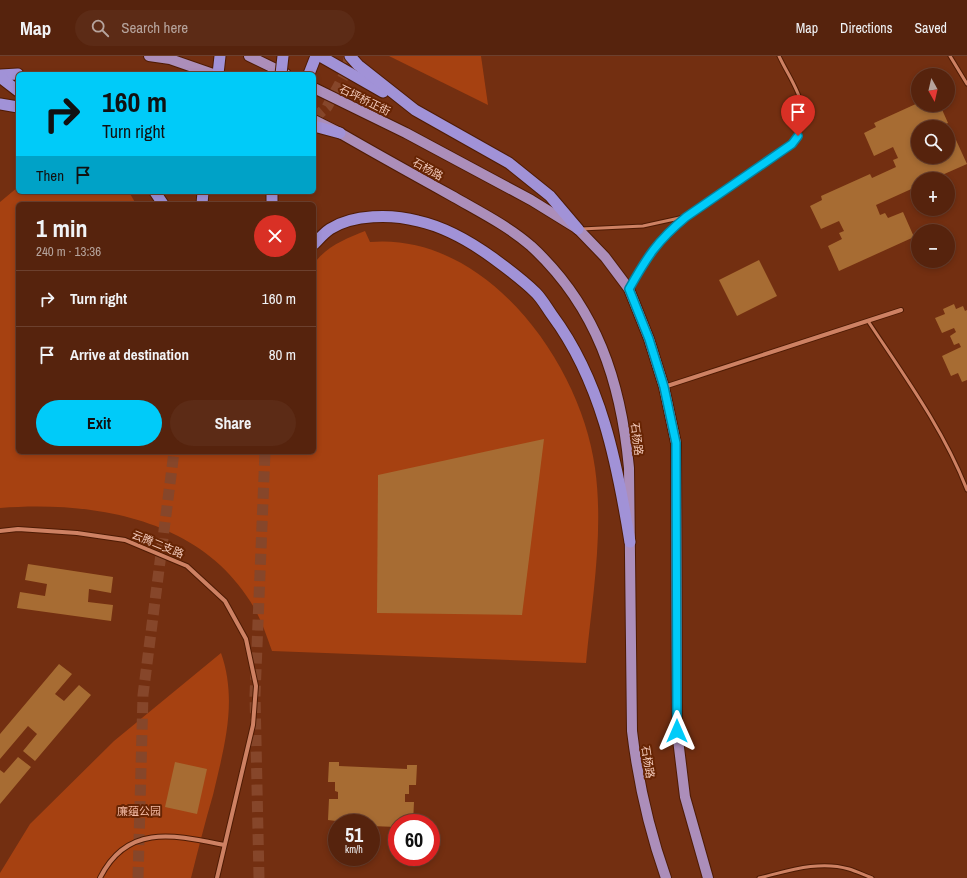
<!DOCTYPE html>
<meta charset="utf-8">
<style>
body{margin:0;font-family:"Archivo Narrow","Noto Sans SC",sans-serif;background:#5c2b16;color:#f1f3f6;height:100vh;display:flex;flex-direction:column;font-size:15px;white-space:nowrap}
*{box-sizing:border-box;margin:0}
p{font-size:13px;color:#b6a49d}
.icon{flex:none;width:22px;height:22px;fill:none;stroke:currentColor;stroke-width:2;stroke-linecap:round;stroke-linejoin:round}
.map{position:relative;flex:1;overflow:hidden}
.sheet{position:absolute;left:16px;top:146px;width:300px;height:252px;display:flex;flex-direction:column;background:#56230d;border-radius:6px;box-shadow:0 2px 6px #0003,0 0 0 1px #6c402e}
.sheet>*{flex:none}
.guide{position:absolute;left:16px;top:16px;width:300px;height:122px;border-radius:6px;box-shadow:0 2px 6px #0003,0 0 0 1px #6c402e;background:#00cbf9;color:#111;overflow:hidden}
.needle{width:26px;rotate:172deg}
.buttons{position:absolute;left:911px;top:12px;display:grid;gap:8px}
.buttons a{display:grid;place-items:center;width:44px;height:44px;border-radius:50%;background:#56230d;box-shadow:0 2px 6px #0003,0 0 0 1px #6c402e;font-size:20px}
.speed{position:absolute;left:328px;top:758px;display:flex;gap:8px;font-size:20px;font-weight:700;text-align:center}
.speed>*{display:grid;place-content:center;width:52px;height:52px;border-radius:50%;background:#56230d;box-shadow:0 2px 6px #0003,0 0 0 1px #6c402e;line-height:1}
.speed small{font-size:10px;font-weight:400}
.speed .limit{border:6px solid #d22;background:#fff;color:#111}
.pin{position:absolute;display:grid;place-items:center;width:34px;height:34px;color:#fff;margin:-41px -17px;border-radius:50% 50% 50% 0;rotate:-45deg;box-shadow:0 0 4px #0007}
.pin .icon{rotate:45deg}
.me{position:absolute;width:44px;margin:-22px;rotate:0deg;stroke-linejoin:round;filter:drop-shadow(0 0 3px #0008)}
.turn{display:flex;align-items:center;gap:14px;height:84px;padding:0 20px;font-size:18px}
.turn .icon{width:52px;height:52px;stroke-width:2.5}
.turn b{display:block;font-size:28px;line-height:34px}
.then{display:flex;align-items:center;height:38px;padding:0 20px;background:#0003;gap:8px;font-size:15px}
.round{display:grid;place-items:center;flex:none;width:42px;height:42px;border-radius:21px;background:#5c2b16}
.head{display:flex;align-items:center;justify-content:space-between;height:68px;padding:0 20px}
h1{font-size:24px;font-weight:800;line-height:30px}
.cta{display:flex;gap:8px;margin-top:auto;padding:8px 20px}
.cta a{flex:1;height:46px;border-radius:24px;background:#00cbf9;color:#111;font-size:16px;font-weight:800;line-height:46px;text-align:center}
.cta a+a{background:#5c2b16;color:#f1f3f6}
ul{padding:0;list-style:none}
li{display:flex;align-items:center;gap:12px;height:56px;padding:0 20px;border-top:1px solid #6c402e}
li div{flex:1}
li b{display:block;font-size:15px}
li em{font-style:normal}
header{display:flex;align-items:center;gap:24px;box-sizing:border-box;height:56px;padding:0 20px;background:#56230d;border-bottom:1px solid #6c402e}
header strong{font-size:19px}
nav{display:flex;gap:22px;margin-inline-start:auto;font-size:14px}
.search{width:280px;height:36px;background:#5c2b16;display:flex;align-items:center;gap:10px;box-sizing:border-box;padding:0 14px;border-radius:22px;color:#b6a49d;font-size:15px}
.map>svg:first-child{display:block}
</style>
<header>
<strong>Map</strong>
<div class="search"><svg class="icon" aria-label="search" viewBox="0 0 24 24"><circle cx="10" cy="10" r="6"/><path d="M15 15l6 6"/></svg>Search here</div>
<nav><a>Map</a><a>Directions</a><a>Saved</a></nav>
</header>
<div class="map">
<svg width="967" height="822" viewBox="0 0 967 822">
<rect width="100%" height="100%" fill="#732f11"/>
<g fill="#a64111">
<polygon points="389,0 481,0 488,49"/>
<path d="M18,131V136H129L136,148H18V396H314V208C325,191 347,182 365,175L370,186C486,176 581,307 595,412C604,476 592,543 586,607L272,595C266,578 260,560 250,545C197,461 91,445 0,452V146Z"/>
<path d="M221,597C238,645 224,692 213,739C205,766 198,794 191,822H0V817L30,768L114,685Z"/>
</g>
<g fill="#a76c33">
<polygon points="918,47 918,49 940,49 948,67 939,71 918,71 918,101 948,101 948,88 956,84 967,108 933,123 918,123 918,130 876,149 880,159 885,157 888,162 903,156 914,181 839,215 828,190 842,183 839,177 844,175 839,165 821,173 810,150 822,144 821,140 870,118 872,122 896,111 893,104 898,102 893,91 874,100 864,77 876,71 874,67"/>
<polygon points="759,204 777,240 737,260 719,224"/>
<polygon points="954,248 956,253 963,250 965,255 967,254 967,324 962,326 958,317 951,320 942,300 961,291 959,287 954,289 950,280 956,276 954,272 942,277 935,262 945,258 943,253"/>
<polygon points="544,383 522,559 377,557 378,419"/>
<polygon points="28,508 113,521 111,537 89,533 88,546 113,549 111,565 17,552 20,536 45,540 47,528 25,524"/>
<polygon points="59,608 72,618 55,638 64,645 79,629 91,639 35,705 23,695 37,678 28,670 0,703 0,678"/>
<polygon points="18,701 31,711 0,748 0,714 4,717"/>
<polygon points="175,706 207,713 197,758 165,751"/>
<polygon points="329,706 339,706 339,710 407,713 407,709 417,709 416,729 409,729 409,738 405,738 405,746 414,746 413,767 397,767 397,771 371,770 371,767 335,768 336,765 328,764 329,743 338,743 338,736 335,735 335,726 328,726"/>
</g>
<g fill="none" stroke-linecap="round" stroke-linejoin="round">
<g stroke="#86462a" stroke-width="11" stroke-dasharray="11 5.5" stroke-linecap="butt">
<polyline points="314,62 327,51 348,12 349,0"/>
<polyline points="138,822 143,639 174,396"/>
<polyline points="259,822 255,639 265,396"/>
</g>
<defs>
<g id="service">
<polyline points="950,0 967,28"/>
<polyline points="581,173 643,170 684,161"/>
<path d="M630,232C648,200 658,185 686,161L792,88C818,57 793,30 779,0"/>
<path d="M868,265C903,318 944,374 967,434"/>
<path d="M759,822C788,815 819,804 849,813C856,815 864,819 872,822"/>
</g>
<g id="minor">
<polyline points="664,331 901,254"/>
<polyline points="0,475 18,473 77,477 125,484 187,510 225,545 246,583 256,630 253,669 217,822"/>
<path d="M100,822C127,767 175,779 224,789"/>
</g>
<g id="primary">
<polyline points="149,0 170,3 213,18"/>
<polyline points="249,0 286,18"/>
<polyline points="314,32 406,77 531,144 578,173 605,201 629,233 649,283 664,331 676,387 677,675 685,741 708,822"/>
<path d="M314,64L340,77C378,99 416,120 454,141C480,156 508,170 531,190C597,251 621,326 629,412L632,675C638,725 649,774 666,822"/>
</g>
<g id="trunk">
<polyline points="320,0 383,36"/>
<polyline points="350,0 358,9 415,54 509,107 550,140 578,173"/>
<polyline points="218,18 220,0"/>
<polyline points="309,18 316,0"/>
<polyline points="0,19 18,18"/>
<polyline points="0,21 18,35"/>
<polyline points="0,48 18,51"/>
<polyline points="314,70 340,77"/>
<polyline points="155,136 163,148"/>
<polyline points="202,148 203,136"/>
<polyline points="272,148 272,136"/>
<path d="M314,188C319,183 324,177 330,173C353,158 392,158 418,165C445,171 471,186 493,202C508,213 523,224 536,237C542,243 547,252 552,259C601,325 617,406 630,486"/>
</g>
</defs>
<use href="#service" stroke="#4e1b04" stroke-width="5"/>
<use href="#minor" stroke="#4e1b04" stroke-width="6"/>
<use href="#primary" stroke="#4e1b04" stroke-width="12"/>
<use href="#trunk" stroke="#4e1b04" stroke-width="13"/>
<use href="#service" stroke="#ce8163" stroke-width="3"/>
<use href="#minor" stroke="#ce8163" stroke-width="4"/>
<use href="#primary" stroke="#ac8eba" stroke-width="10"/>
<use href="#trunk" stroke="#a192d7" stroke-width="11"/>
<defs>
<polyline id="trunk-bridge" points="281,18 283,0"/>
</defs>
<use href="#trunk-bridge" stroke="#4e1b04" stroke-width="13" stroke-linecap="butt"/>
<use href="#trunk-bridge" stroke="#a192d7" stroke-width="11"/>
</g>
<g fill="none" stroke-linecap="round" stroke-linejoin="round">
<defs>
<path id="route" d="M677,675L676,387L664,331L649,283L629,233C647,201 657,185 686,161L792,88L798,80"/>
</defs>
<use href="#route" stroke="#0084a2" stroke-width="10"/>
<use href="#route" stroke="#00cbf9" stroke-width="7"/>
</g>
<g text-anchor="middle" stroke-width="4" stroke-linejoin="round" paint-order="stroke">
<g font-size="11" fill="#f3c9ba" stroke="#672403">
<text transform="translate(365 44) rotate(26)" y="4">石坪桥正街</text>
<text transform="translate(428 113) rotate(29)" y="4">石杨路</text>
<text transform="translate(637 383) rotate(83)" y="4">石杨路</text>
<text transform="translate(158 488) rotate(22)" y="4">云腾二支路</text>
<text transform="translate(648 706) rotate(81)" y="4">石杨路</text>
</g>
<g font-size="11" fill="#f4baa4" stroke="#672403">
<text x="139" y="759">廉蕴公园</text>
</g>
</g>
</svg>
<div class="buttons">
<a><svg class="needle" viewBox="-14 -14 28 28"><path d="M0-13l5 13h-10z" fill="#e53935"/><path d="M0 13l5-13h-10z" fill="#b6a49d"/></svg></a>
<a><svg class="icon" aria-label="search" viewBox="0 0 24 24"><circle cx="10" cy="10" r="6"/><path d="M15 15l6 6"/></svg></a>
<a>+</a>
<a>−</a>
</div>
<div class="speed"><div>51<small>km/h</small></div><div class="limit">60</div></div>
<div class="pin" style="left:798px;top:80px;background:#d93025"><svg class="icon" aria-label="arrive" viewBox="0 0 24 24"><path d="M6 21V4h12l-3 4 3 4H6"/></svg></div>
<svg class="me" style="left:677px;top:675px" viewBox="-20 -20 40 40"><path d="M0-17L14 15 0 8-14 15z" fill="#00cbf9" stroke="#fff" stroke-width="4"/></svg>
<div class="guide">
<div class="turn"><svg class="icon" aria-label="right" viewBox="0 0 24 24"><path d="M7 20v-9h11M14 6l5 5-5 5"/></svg><div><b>160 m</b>Turn right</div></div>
<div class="then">Then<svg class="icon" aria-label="arrive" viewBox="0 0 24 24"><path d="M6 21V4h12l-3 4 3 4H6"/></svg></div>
</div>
<section class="sheet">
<div class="head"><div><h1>1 min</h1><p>240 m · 13:36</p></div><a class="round" style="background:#d93025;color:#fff"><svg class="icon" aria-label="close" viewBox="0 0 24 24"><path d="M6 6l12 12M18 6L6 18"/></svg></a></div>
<ul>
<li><svg class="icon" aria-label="right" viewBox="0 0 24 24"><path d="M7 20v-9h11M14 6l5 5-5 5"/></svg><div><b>Turn right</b></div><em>160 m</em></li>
<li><svg class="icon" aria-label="arrive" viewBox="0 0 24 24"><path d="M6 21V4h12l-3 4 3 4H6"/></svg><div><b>Arrive at destination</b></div><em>80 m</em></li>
</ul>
<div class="cta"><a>Exit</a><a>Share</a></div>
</section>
</div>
